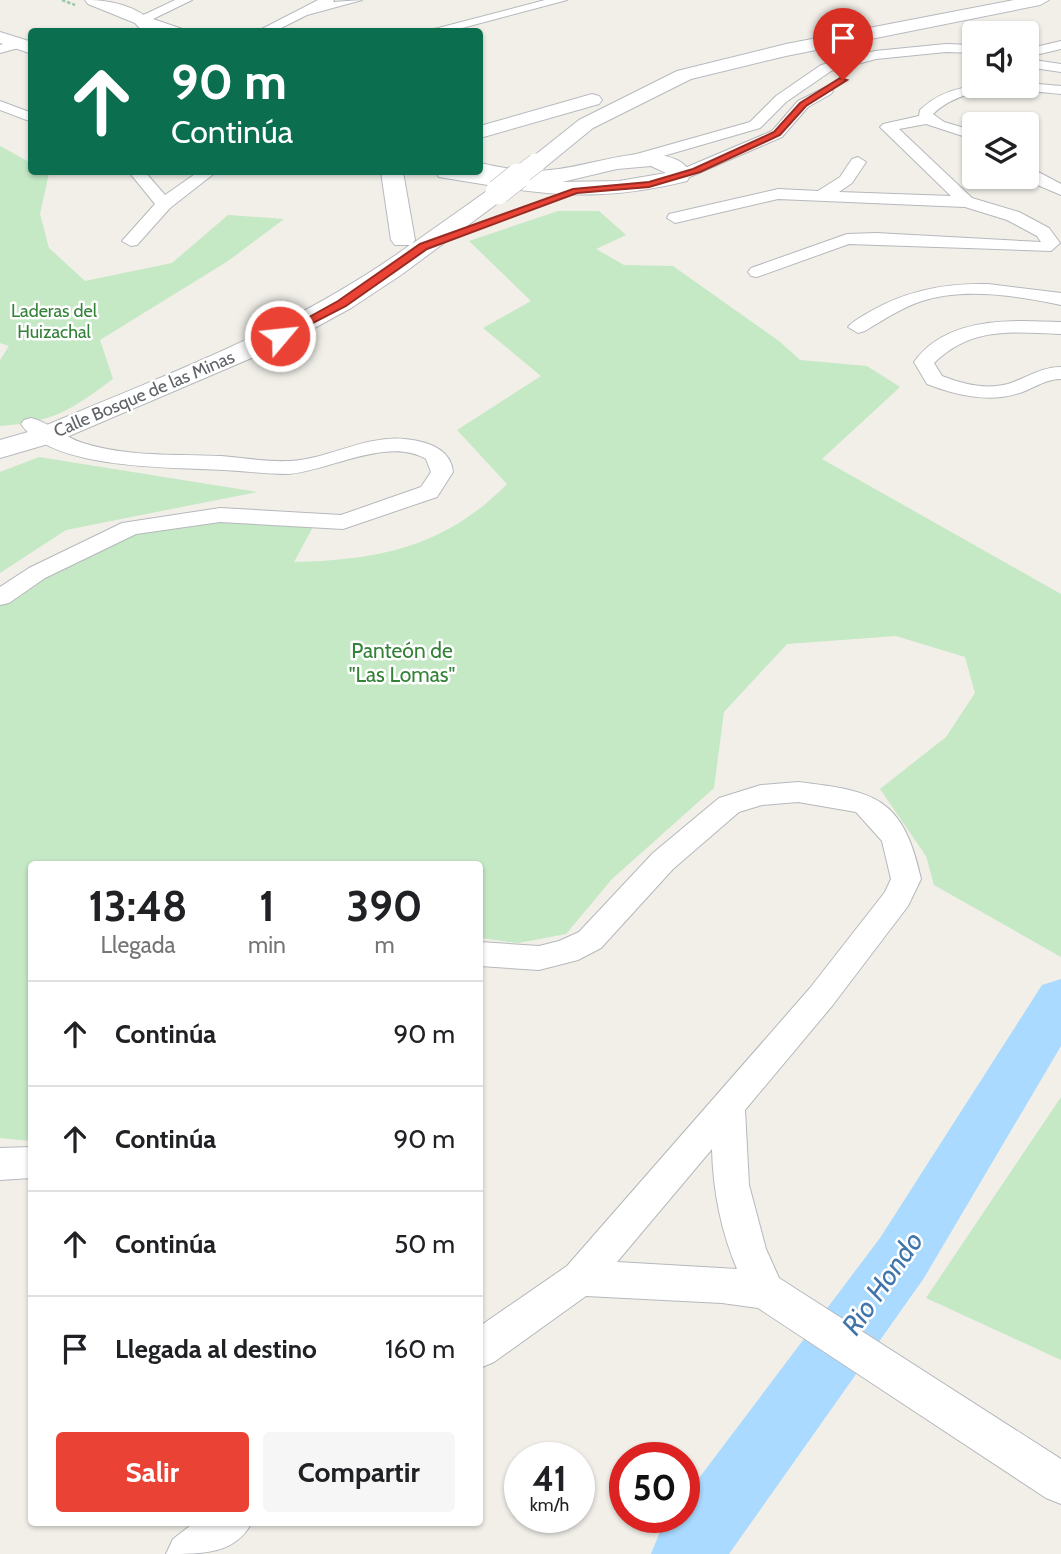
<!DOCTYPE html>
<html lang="es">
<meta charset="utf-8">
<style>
body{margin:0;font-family:Cabin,sans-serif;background:#f6f6f6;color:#202124;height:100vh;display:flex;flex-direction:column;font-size:26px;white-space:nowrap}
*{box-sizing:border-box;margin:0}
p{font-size:23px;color:#757577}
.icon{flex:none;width:38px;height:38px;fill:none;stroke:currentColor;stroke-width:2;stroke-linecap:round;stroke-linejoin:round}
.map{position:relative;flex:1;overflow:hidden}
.sheet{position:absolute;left:28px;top:861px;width:455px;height:665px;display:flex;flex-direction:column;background:#fff;border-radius:7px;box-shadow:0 2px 5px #0004}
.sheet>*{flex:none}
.guide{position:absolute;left:28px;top:28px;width:455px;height:147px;border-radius:7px;box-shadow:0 2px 5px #0004;background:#0b6e4f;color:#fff;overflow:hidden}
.buttons{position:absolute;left:962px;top:21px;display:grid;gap:14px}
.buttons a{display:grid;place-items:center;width:77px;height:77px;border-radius:7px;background:#fff;box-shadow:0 2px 5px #0004;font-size:35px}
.speed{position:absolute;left:504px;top:1442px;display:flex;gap:14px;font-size:35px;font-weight:700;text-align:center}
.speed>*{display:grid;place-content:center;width:91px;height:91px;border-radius:50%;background:#fff;box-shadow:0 2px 5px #0004;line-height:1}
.speed small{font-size:18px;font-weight:400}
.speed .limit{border:10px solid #d22;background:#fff;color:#111}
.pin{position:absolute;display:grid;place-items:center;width:60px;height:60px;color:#fff;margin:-72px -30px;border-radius:50% 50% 50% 0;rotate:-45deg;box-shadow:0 0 7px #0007}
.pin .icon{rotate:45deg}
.me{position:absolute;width:77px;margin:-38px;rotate:62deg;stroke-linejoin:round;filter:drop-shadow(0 0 5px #0008)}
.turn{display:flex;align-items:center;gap:24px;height:147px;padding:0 28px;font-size:32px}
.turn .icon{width:91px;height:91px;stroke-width:2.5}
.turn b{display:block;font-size:49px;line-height:60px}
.eta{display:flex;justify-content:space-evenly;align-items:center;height:119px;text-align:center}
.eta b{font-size:42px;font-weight:800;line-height:49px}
.button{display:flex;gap:14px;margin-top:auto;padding:14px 28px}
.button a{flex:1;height:80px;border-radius:7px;background:#ea4335;color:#fff;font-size:28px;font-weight:800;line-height:80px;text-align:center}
.button a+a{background:#f6f6f6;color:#202124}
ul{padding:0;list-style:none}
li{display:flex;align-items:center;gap:21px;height:105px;padding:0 28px;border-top:2px solid #e0e0e0}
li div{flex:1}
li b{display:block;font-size:26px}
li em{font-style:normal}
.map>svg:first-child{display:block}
</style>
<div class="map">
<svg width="1061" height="1554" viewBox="0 0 1061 1554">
<rect width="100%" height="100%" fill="#f1efe8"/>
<g fill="#c5e8c5">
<path d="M0,146L31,163L32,172L49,173L40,214L49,248L85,281L172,263L228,215L284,219L228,261L100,340L113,379C71,410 54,422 0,426V360L9,346L0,343Z"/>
<path d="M558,211H599L626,235L596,249L624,265L673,266L779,341L800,360L867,366L900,387L822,459L1061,594V957L934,885L926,856L880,789L946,737L975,693L965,657L896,636L787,644L724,712L714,788L612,879L566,934L518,943L480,938V864H32L31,1141L0,1138V605L44,577L132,533L224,519L313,527L294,562C380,560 445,547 507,484L457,430L541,376L483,328L531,301L469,241Z"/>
<polygon points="39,457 257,492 66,530 0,573 0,472"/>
<polygon points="1061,1097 1061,1360 926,1298"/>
</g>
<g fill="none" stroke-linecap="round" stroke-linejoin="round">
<polygon fill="#aadaff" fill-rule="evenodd" points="1061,979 1061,1046 924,1278 729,1554 651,1554 661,1529 670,1517 684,1517 684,1498 880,1238 1042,985"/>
<defs>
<g id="street">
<polygon points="175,0 192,0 153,19 191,32 169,32 135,19"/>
<polygon points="318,0 334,0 333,2 362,0 307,15 273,32 256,32"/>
<polygon points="545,0 567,0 447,32 423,32"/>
<polygon points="17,40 22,41 22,47 0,53 0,45"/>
<polygon points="1061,41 1061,49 1027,57 1027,49"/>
<polygon points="946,44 975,45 975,53 946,52 876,59 831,71 786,102 760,128 639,163 631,158 633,155 750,122 776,96 821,65 875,51"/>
<polygon points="1027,59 1061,64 1061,72 1027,67"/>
<path d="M1027,83L1061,86V94C1019,90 966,82 933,114L944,122L975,131V140L926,124L899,129L972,198L1019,212L1049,228L1060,243L1051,251L849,244L757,277L751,276L748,272L751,268L847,234L876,233L1041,242L1037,236L1007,220L965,207L778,199L675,223L667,218L669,214L778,189L818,191L840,177L852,159L858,157L866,162L852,183L839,192L951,196L880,127L883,124L919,116L920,110C952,80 987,86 1027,86Z"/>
<polygon points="826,87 833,91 831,94 808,107 782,137 685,179 679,181 671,176 673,173 772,131 798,101"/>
<polygon points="0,101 32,113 32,122 0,110"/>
<polygon points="1027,166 1061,184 1061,195 1028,181 1024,177 1027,177"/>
<polygon points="129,172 145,172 165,195 198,172 216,172 170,208 137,245 131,246 122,241 155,204"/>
<path d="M988,284L1061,293V305C1017,296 965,287 922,301C901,308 883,320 865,331L858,333L848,327C854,320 863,316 871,311C908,290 946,283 988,284Z"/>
<path d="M1023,321L1061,322V334C1012,332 972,326 934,363L942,376C962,384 986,390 1008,384C1026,378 1041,367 1061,367V379C1047,379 1037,386 1025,391C992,404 958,396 927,384L914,362C939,327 983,321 1023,321Z"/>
<path d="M31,418C49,422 65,438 83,443C127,457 175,454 221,456C244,458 267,462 290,461C329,459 365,435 405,439C425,441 451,448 453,472L437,497L343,529L220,522L136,534L45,578L9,603L0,605V587L29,568L122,523L220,508L341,515L421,487L431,472L426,459C388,436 329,471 288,474C266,474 245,471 223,470C172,467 52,470 21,424L24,420Z"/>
<path d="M798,782C875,791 903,797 921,879L908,906L832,1006L745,1110L749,1185L766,1249L779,1278L1061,1459V1504L1046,1498L758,1308L722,1303L586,1296L494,1362L480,1368V1326L567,1266L810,988L885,892L891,879L882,841L856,812L798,802L762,805L739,812L673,869L601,948L578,960L539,970L480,966V942L539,946L559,941L579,932L653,853L719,798L761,785ZM712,1149C713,1191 721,1231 737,1269L617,1262Z"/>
<polygon points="32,1147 32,1178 0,1180 0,1148"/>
<path d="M195,1522H252C236,1554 203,1554 166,1554L173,1539Z"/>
</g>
<g id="secondary">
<path d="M85,0C114,0 143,7 162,32H143L135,23L88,4Z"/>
<polygon points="1014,0 1049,0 1040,5 786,56 691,79 593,128 544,168 528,168 525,163 579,120 677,71 786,44"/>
<polygon points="0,32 32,42 32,54 0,43"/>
<polygon points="592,94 599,96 602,100 599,104 480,138 480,126"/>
<path d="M651,153C666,156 688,159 690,176L687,181C623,197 572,198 507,188L509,192L506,197L401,275L351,308L289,342L55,442L0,458V440L35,430C165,375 294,329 410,245H395L391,240L381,172H403L415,240L412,244L494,186L439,177L436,172H480V163C503,168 526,173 550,170C584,167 616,154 651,153ZM651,166L666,173L619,181L562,182L617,169Z"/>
</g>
</defs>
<use href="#street" stroke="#b5b8bc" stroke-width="2"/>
<use href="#secondary" stroke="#b6babf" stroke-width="2"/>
<polyline stroke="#9cc7a9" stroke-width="2.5" stroke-dasharray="3.5 2" stroke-linecap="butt" points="62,0 75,5"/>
<use href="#street" fill="#fff" fill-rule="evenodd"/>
<use href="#secondary" fill="#fff" fill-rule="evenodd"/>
<defs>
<polyline id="secondary-bridge-far1" points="516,178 536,163"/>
<polyline id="secondary-bridge" points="498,192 518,176"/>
</defs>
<use href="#secondary-bridge-far1" stroke="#b6babf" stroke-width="20" stroke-linecap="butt"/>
<use href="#secondary-bridge" stroke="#b6babf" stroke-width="26" stroke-linecap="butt"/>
<use href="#secondary-bridge-far1" stroke="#fff" stroke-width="19"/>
<use href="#secondary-bridge" stroke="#fff" stroke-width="25"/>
</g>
<polygon fill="#ea4335" stroke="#982c22" stroke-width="2" points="840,78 847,80 806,106 780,135 700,172 649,187 577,193 427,249 346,306 284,338 275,336 338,301 420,244 573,189 649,182 693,169 774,132 800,103"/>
<g text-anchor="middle" stroke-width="5" stroke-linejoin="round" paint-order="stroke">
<g font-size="18" fill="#348238" stroke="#fff">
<text x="54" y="317">Laderas del<tspan x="54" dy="21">Huizachal</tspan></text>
</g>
<g font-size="18" fill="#5f6368" stroke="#fff">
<text transform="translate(144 394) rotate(-23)" y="6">Calle Bosque de las Minas</text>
</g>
<g font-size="21" fill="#348238" stroke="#fff">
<text x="402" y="658">Panteón de<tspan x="402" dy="24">"Las Lomas"</tspan></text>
</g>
<g font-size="28" font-style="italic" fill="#4174aa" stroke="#fff">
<text transform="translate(882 1283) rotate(-55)" y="10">Rio Hondo</text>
</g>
</g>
</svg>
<div class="buttons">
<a><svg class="icon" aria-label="sound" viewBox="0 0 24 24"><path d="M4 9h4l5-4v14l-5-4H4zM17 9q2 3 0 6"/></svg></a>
<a><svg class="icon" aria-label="layers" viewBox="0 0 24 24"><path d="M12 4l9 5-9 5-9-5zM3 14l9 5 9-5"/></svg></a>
</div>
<div class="speed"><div>41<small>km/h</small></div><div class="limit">50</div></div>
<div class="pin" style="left:843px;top:80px;background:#d93025"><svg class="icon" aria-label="arrive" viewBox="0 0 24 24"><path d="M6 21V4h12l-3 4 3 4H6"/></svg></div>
<svg class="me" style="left:280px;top:336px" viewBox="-20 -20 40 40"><circle r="17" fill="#ea4335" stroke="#fff" stroke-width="3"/><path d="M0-11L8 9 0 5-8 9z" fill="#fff"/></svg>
<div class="guide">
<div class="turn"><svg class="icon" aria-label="ahead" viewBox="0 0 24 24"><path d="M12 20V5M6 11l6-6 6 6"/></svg><div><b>90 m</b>Continúa</div></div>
</div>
<section class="sheet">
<div class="eta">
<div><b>13:48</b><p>Llegada</p></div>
<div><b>1</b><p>min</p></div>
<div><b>390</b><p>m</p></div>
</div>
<ul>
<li><svg class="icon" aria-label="ahead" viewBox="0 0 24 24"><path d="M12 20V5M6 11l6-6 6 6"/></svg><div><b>Continúa</b></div><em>90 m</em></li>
<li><svg class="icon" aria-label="ahead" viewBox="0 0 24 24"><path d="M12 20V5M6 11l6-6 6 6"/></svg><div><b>Continúa</b></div><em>90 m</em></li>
<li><svg class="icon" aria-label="ahead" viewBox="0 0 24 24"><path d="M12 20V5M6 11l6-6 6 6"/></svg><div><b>Continúa</b></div><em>50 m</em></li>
<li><svg class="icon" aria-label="arrive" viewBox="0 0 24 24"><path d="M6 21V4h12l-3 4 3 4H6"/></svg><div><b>Llegada al destino</b></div><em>160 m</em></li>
</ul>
<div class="button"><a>Salir</a><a>Compartir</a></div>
</section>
</div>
